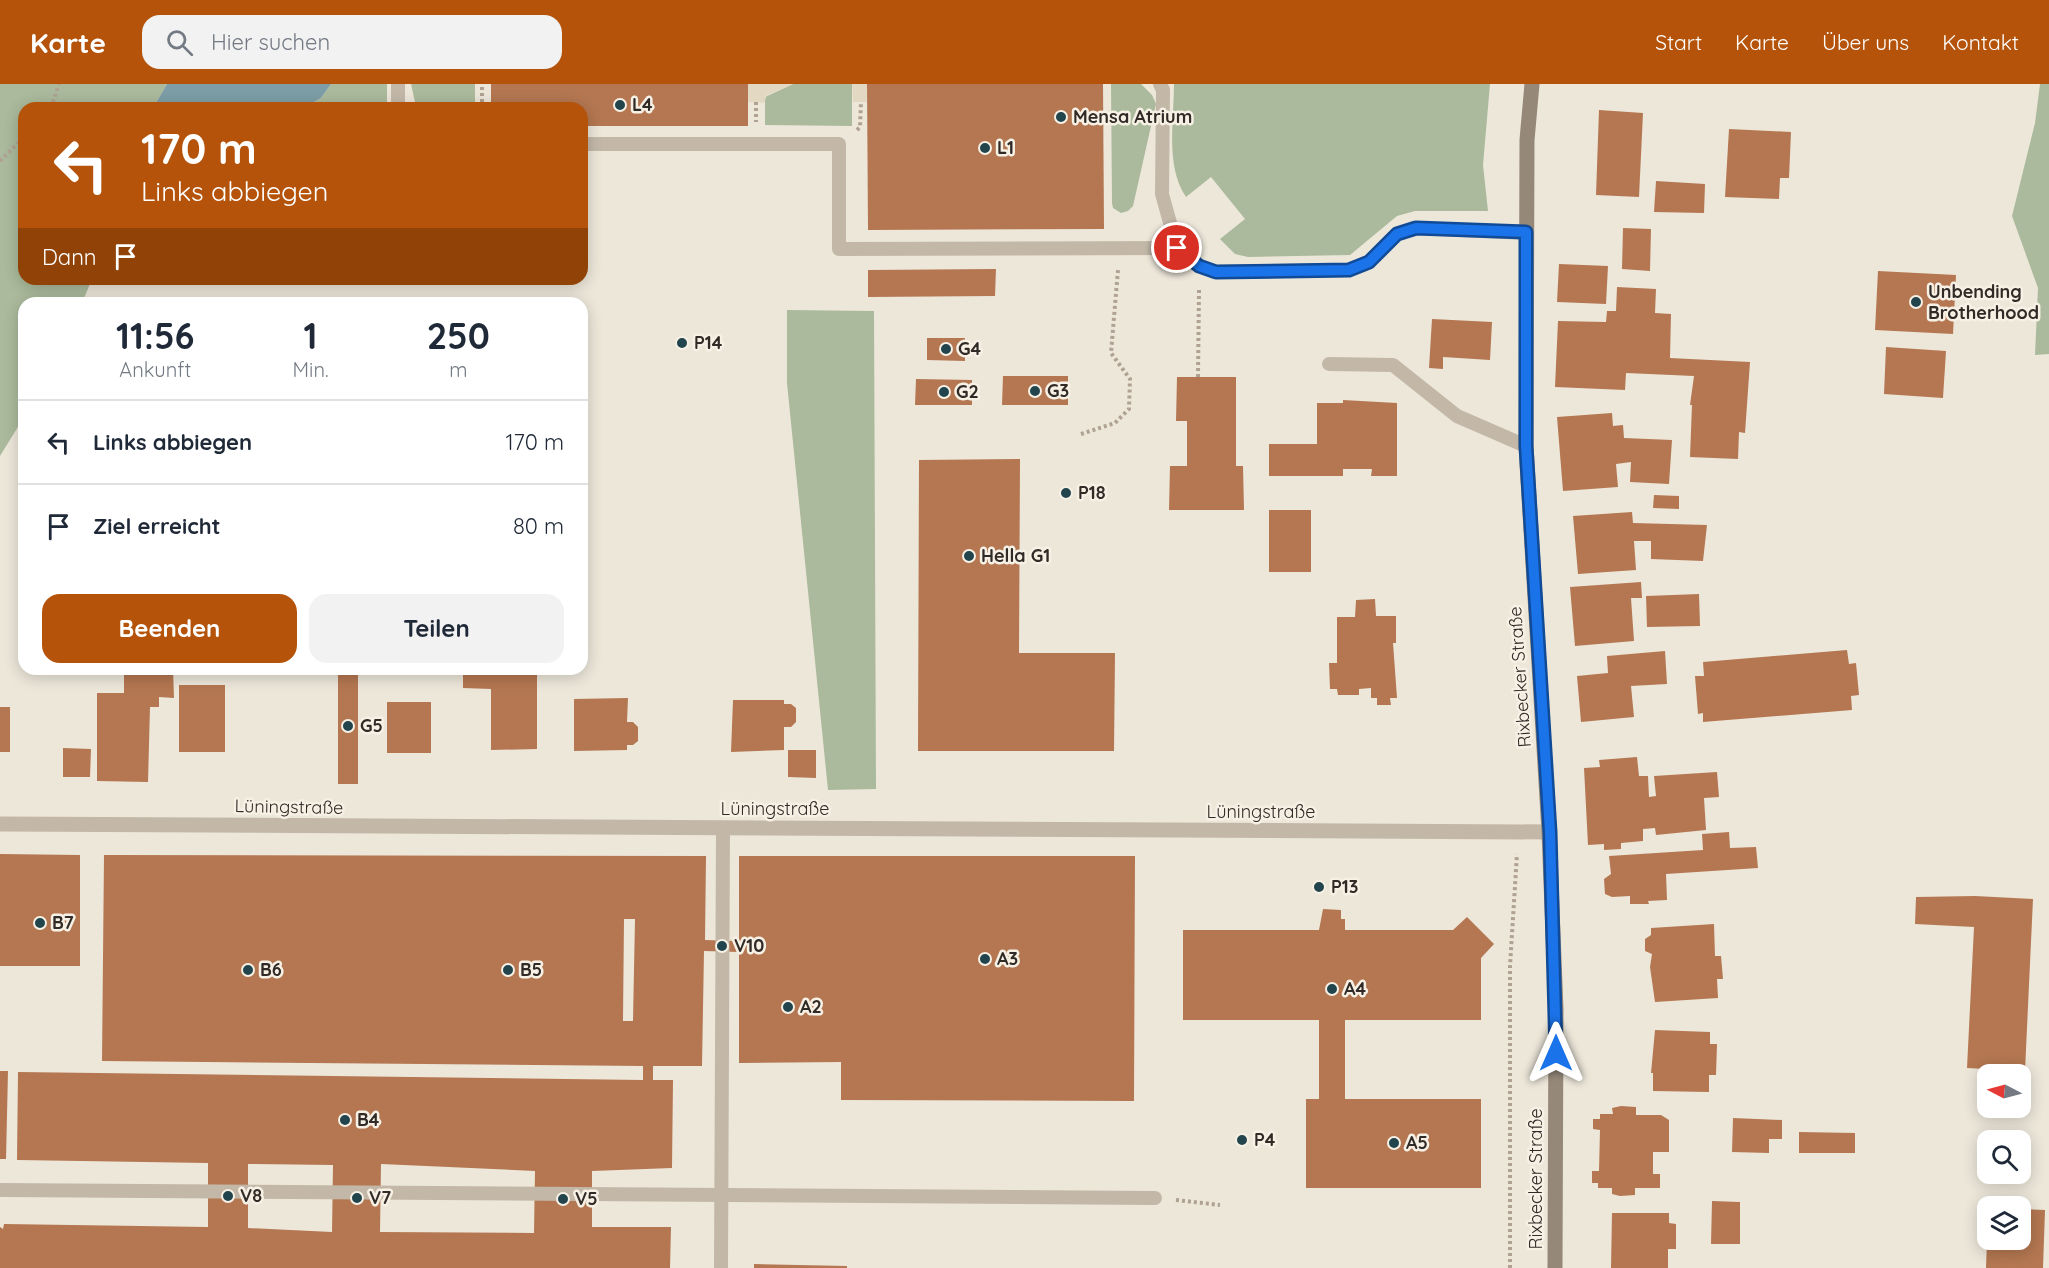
<!DOCTYPE html>
<html lang="de">
<meta charset="utf-8">
<style>
body{margin:0;font-family:Quicksand,sans-serif;background:#f2f2f3;color:#1f2937;height:100vh;display:flex;flex-direction:column;font-size:22px;white-space:nowrap}
*{box-sizing:border-box;margin:0}
p{font-size:20px;color:#747a83}
.icon{flex:none;width:33px;height:33px;fill:none;stroke:currentColor;stroke-width:2;stroke-linecap:round;stroke-linejoin:round}
.map{position:relative;flex:1;overflow:hidden}
.panel{position:absolute;left:18px;top:213px;width:570px;height:378px;display:flex;flex-direction:column;background:#fff;border-radius:18px;box-shadow:0 3px 15px #0003}
.panel>*{flex:none}
.banner{position:absolute;left:18px;top:18px;width:570px;height:183px;border-radius:18px;box-shadow:0 3px 15px #0003;background:#b45309;color:#fff;overflow:hidden}
.needle{width:39px;rotate:276deg}
.fabs{position:absolute;left:1977px;top:980px;display:grid;gap:12px}
.fabs a{display:grid;place-items:center;width:54px;height:54px;border-radius:12px;background:#fff;box-shadow:0 3px 15px #0003;font-size:30px}
.pin{position:absolute;display:grid;place-items:center;width:51px;height:51px;color:#fff;margin:-26px;border:3px solid #fff;border-radius:50%;box-shadow:0 2px 6px #0007}
.me{position:absolute;width:66px;margin:-33px;rotate:0deg;stroke-linejoin:round;filter:drop-shadow(0 0 4px #0008)}
.turn{display:flex;align-items:center;gap:21px;height:126px;padding:0 24px;font-size:27px}
.turn .icon{width:78px;height:78px;stroke-width:2.5}
.turn b{display:block;font-size:42px;line-height:51px}
.then{display:flex;align-items:center;height:57px;padding:0 24px;background:#0003;gap:12px;font-size:22px}
.eta{display:flex;justify-content:space-evenly;align-items:center;height:102px;text-align:center}
.eta b{font-size:36px;font-weight:700;line-height:42px}
.button{display:flex;gap:12px;margin-top:auto;padding:12px 24px}
.button a{flex:1;height:69px;border-radius:18px;background:#b45309;color:#fff;font-size:24px;font-weight:700;line-height:69px;text-align:center}
.button a+a{background:#f2f2f3;color:#1f2937}
ul{padding:0;list-style:none}
li{display:flex;align-items:center;gap:18px;height:84px;padding:0 24px;border-top:2px solid #e0e1e3}
li div{flex:1}
li b{display:block;font-size:22px}
li em{font-style:normal}
header{display:flex;align-items:center;gap:36px;box-sizing:border-box;height:84px;padding:0 30px;background:#b45309;color:#fff}
header strong{font-size:28px}
nav{display:flex;gap:33px;margin-inline-start:auto;font-size:21px}
.search{width:420px;height:54px;background:#f2f2f3;display:flex;align-items:center;gap:15px;box-sizing:border-box;padding:0 21px;border-radius:18px;color:#747a83;font-size:22px}
.map>svg:first-child{display:block}
</style>
<header>
<strong>Karte</strong>
<div class="search"><svg class="icon" aria-label="search" viewBox="0 0 24 24"><circle cx="10" cy="10" r="6"/><path d="M15 15l6 6"/></svg>Hier suchen</div>
<nav><a>Start</a><a>Karte</a><a>Über uns</a><a>Kontakt</a></nav>
</header>
<div class="map">
<svg width="2049" height="1184" viewBox="0 0 2049 1184">
<rect width="100%" height="100%" fill="#ede7da"/>
<g fill="#abba9c">
<polygon points="0,0 167,0 153,24 24,24 24,195 92,195 82,219 24,219 24,333 0,372"/>
<polygon points="331,0 387,0 387,24 303,24 321,14"/>
<polygon points="411,0 475,0 475,24 421,24 415,18"/>
<polygon points="793,0 852,0 852,42 765,41 765,13"/>
<polygon points="1111,0 1141,0 1152,11 1156,20 1133,122 1128,127 1121,129 1113,124 1112,119"/>
<path d="M1174,0H1490L1483,81L1488,127H1415L1397,132L1350,171L1248,173L1235,170L1220,155L1245,135L1211,93L1186,113C1165,82 1174,36 1174,0Z"/>
<polygon points="2040,0 2049,0 2049,270 2035,271 2038,204 2012,132 2035,39"/>
<polygon points="787,226 874,227 876,705 828,706 787,299"/>
</g>
<g fill="#e3d9c3">
<polygon points="748,0 793,0 767,11 764,19 748,18"/>
<polygon points="852,0 867,0 867,18 853,18"/>
</g>
<polygon fill="#7d9ea6" points="167,0 331,0 321,14 303,24 153,24"/>
<g fill="#b47751" fill-rule="evenodd">
<polygon points="491,0 748,0 748,42 582,42 582,24 491,24"/>
<polygon points="867,0 1103,0 1104,145 868,146"/>
<polygon points="1599,26 1643,29 1639,113 1596,111"/>
<polygon points="1729,45 1791,48 1789,94 1780,94 1779,115 1725,113"/>
<polygon points="1656,97 1705,100 1704,129 1654,128"/>
<polygon points="1623,144 1651,145 1650,187 1622,185"/>
<polygon points="1559,180 1608,182 1606,220 1557,218"/>
<polygon points="996,185 995,212 868,213 868,186"/>
<polygon points="1878,187 1956,191 1953,250 1875,246"/>
<polygon points="1617,203 1656,205 1655,229 1671,230 1670,274 1750,278 1745,349 1739,348 1738,375 1690,373 1692,321 1690,321 1694,292 1626,289 1625,306 1555,303 1558,237 1606,238 1607,227 1616,227"/>
<polygon points="1432,235 1492,238 1490,276 1443,273 1443,285 1429,284"/>
<polygon points="927,254 965,254 965,277 927,276"/>
<polygon points="1886,263 1946,267 1943,314 1884,310"/>
<polygon points="1003,292 1068,292 1068,321 1002,321"/>
<polygon points="1177,293 1236,293 1236,382 1243,382 1244,426 1169,426 1170,382 1187,382 1187,337 1176,337"/>
<polygon points="916,295 972,296 972,321 915,321"/>
<polygon points="1343,316 1397,319 1397,392 1371,392 1372,385 1343,385 1343,392 1269,392 1269,360 1317,360 1317,319 1343,319"/>
<polygon points="1612,329 1613,342 1623,341 1624,354 1672,356 1669,400 1630,398 1631,378 1616,380 1618,403 1563,407 1557,333"/>
<polygon points="1020,375 1019,569 1115,569 1114,667 918,667 919,376"/>
<polygon points="1654,411 1679,412 1679,425 1653,424"/>
<rect x="1269" y="426" width="42" height="62"/>
<polygon points="1632,428 1633,439 1707,441 1703,477 1651,475 1651,457 1634,457 1636,486 1578,490 1573,432"/>
<polygon points="1641,498 1642,514 1631,514 1634,557 1575,562 1570,503"/>
<polygon points="1699,510 1700,542 1647,543 1646,512"/>
<polygon points="1375,515 1376,532 1396,532 1396,559 1393,559 1397,614 1390,614 1391,621 1377,621 1377,614 1371,614 1371,604 1359,605 1359,611 1338,611 1337,605 1330,605 1329,579 1337,579 1337,533 1355,533 1356,516"/>
<polygon points="1847,566 1849,580 1856,579 1859,611 1851,612 1852,626 1703,638 1703,629 1698,630 1695,592 1704,592 1703,578"/>
<polygon points="1665,567 1667,600 1631,602 1634,633 1581,638 1577,592 1608,589 1607,572"/>
<polygon points="124,585 173,585 174,614 159,613 159,623 150,623 148,698 97,697 97,609 124,609"/>
<rect x="338" y="585" width="20" height="115"/>
<polygon points="463,585 537,585 537,665 491,666 491,605 463,604"/>
<rect x="179" y="601" width="46" height="67"/>
<polygon points="628,614 627,638 633,638 638,643 638,657 633,661 627,661 627,666 574,667 574,615"/>
<polygon points="733,616 784,616 784,620 791,620 796,624 796,638 791,643 784,643 784,666 731,668"/>
<rect x="387" y="618" width="44" height="51"/>
<rect x="0" y="623" width="10" height="45"/>
<polygon points="63,664 91,665 90,693 63,693"/>
<polygon points="788,666 816,666 816,694 788,693"/>
<polygon points="1637,673 1639,692 1648,692 1649,713 1656,712 1654,692 1717,688 1719,713 1704,714 1706,746 1656,751 1655,744 1643,745 1643,757 1621,759 1621,765 1604,766 1604,760 1588,761 1584,684 1600,683 1599,676"/>
<polygon points="1729,748 1730,764 1756,763 1758,784 1666,790 1667,816 1648,817 1649,820 1630,820 1630,812 1612,813 1605,810 1604,795 1611,790 1609,772 1703,766 1702,750"/>
<polygon points="0,770 80,771 80,882 0,882"/>
<path d="M104,771L706,772L705,856L739,857V772H1135L1134,1017L841,1016V978L739,979V868L704,867L702,982H653V996H673L672,1084L592,1087V1143H671L670,1184H0V1143L3,1145L4,1140L208,1143V1079L17,1076L18,988L643,996V982L102,977ZM624,835H635L633,937H623ZM248,1080L333,1081L332,1148L248,1144ZM381,1080L535,1087L534,1149L380,1148Z"/>
<polygon points="1975,812 2033,815 2025,987 1967,984 1974,843 1915,840 1916,813"/>
<polygon points="1323,825 1341,826 1341,835 1345,835 1345,846 1453,846 1467,833 1494,860 1481,874 1481,936 1345,936 1345,1015 1481,1015 1481,1104 1306,1104 1306,1015 1319,1015 1319,936 1183,936 1183,846 1319,846"/>
<polygon points="1714,840 1715,872 1721,872 1723,895 1717,895 1718,914 1655,918 1650,883 1652,870 1645,867 1645,855 1651,851 1651,844"/>
<polygon points="1655,946 1710,948 1710,960 1717,960 1716,991 1709,991 1709,1008 1653,1007 1653,989 1651,989"/>
<polygon points="0,987 8,987 6,1075 0,1075"/>
<polygon points="1621,1022 1636,1023 1636,1031 1661,1031 1669,1036 1669,1068 1653,1068 1653,1090 1660,1090 1660,1104 1635,1104 1635,1111 1620,1112 1612,1110 1612,1104 1598,1104 1598,1099 1592,1099 1592,1087 1599,1087 1600,1046 1593,1045 1593,1035 1600,1035 1600,1030 1613,1030 1612,1024"/>
<polygon points="1733,1034 1782,1036 1782,1055 1769,1055 1769,1069 1732,1068"/>
<polygon points="1799,1048 1855,1049 1855,1069 1799,1069"/>
<polygon points="1712,1117 1740,1118 1740,1160 1711,1160"/>
<polygon points="2020,1125 2045,1126 2043,1184 1986,1184 1987,1155 2020,1155"/>
<polygon points="1612,1129 1669,1129 1669,1139 1676,1140 1676,1165 1668,1165 1668,1184 1611,1184"/>
<polygon points="754,1180 847,1182 847,1184 754,1184"/>
</g>
<g fill="none" stroke-linecap="round" stroke-linejoin="round">
<g stroke="#afa292" stroke-width="4" stroke-dasharray="3 3" stroke-linecap="butt">
<polyline points="756,18 756,38"/>
<polyline points="51,24 59,0"/>
<polyline points="482,24 482,0"/>
<polyline points="857,46 860,43 861,18"/>
<polyline points="0,77 24,53"/>
<polyline points="1198,293 1199,206"/>
<polyline points="1081,350 1115,339 1129,325 1130,295 1111,269 1118,186"/>
<polyline points="1176,1116 1220,1121"/>
<polyline points="1510,1184 1510,882 1517,770"/>
</g>
<g stroke="#c3b8a8" stroke-width="14">
<polyline points="398,0 398,24"/>
<polyline points="1160,0 1163,6 1162,110 1177,164 1199,182 1216,188 1349,186 1369,178 1397,150 1416,144 1526,149"/>
<polyline points="582,60 839,60 839,165 1177,164"/>
<polyline points="1329,280 1393,281 1457,332 1526,362"/>
<polyline points="0,1106 1155,1114"/>
<polyline points="721,1184 723,744"/>
</g>
<polyline stroke="#c3b8a8" stroke-width="15" points="0,740 1549,748"/>
<polyline stroke="#968879" stroke-width="15" points="1532,0 1527,56 1526,362 1549,748 1556,925 1555,1184"/>
</g>
<g fill="none" stroke-linecap="round" stroke-linejoin="round">
<defs>
<polyline id="route" points="1177,164 1199,182 1216,188 1349,186 1369,178 1397,150 1416,144 1526,148 1526,362 1550,748 1556,969"/>
</defs>
<use href="#route" stroke="#114b97" stroke-width="15"/>
<use href="#route" stroke="#1a73e8" stroke-width="10"/>
</g>
<g fill="#22444c" stroke="#f6f0e5" stroke-width="2">
<circle cx="620" cy="21" r="6"/>
<circle cx="1061" cy="33" r="6"/>
<circle cx="985" cy="64" r="6"/>
<circle cx="1916" cy="218" r="6"/>
<circle cx="682" cy="259" r="6"/>
<circle cx="946" cy="265" r="6"/>
<circle cx="1035" cy="307" r="6"/>
<circle cx="944" cy="308" r="6"/>
<circle cx="1066" cy="409" r="6"/>
<circle cx="969" cy="472" r="6"/>
<circle cx="348" cy="642" r="6"/>
<circle cx="1319" cy="803" r="6"/>
<circle cx="40" cy="839" r="6"/>
<circle cx="722" cy="862" r="6"/>
<circle cx="985" cy="875" r="6"/>
<circle cx="248" cy="886" r="6"/>
<circle cx="508" cy="886" r="6"/>
<circle cx="1332" cy="905" r="6"/>
<circle cx="788" cy="923" r="6"/>
<circle cx="345" cy="1036" r="6"/>
<circle cx="1242" cy="1056" r="6"/>
<circle cx="1394" cy="1059" r="6"/>
<circle cx="228" cy="1112" r="6"/>
<circle cx="357" cy="1114" r="6"/>
<circle cx="563" cy="1115" r="6"/>
</g>
<g text-anchor="middle" stroke-width="5" stroke-linejoin="round" paint-order="stroke">
<g font-size="18" font-weight="bold" fill="#312b27" stroke="#f6f0e5" text-anchor="start">
<text x="632" y="27">L4</text>
<text x="1073" y="39">Mensa Atrium</text>
<text x="997" y="70">L1</text>
<text x="1928" y="214">Unbending<tspan x="1928" dy="21">Brotherhood</tspan></text>
<text x="694" y="265">P14</text>
<text x="958" y="271">G4</text>
<text x="1047" y="313">G3</text>
<text x="956" y="314">G2</text>
<text x="1078" y="415">P18</text>
<text x="981" y="478">Hella G1</text>
<text x="360" y="648">G5</text>
<text x="1331" y="809">P13</text>
<text x="52" y="845">B7</text>
<text x="734" y="868">V10</text>
<text x="997" y="881">A3</text>
<text x="260" y="892">B6</text>
<text x="520" y="892">B5</text>
<text x="1344" y="911">A4</text>
<text x="800" y="929">A2</text>
<text x="357" y="1042">B4</text>
<text x="1254" y="1062">P4</text>
<text x="1406" y="1065">A5</text>
<text x="240" y="1118">V8</text>
<text x="369" y="1120">V7</text>
<text x="575" y="1121">V5</text>
</g>
<g font-size="18" fill="#312b27" stroke="#f6f0e5">
<text transform="translate(1520 593) rotate(-94)" y="6">Rixbecker Straße</text>
<text transform="translate(289 723) rotate(1)" y="6">Lüningstraße</text>
<text x="775" y="731">Lüningstraße</text>
<text x="1261" y="734">Lüningstraße</text>
<text transform="translate(1536 1095) rotate(-90)" y="6">Rixbecker Straße</text>
</g>
</g>
</svg>
<div class="fabs">
<a><svg class="needle" viewBox="-14 -14 28 28"><path d="M0-13l5 13h-10z" fill="#e53935"/><path d="M0 13l5-13h-10z" fill="#747a83"/></svg></a>
<a><svg class="icon" aria-label="search" viewBox="0 0 24 24"><circle cx="10" cy="10" r="6"/><path d="M15 15l6 6"/></svg></a>
<a><svg class="icon" aria-label="layers" viewBox="0 0 24 24"><path d="M12 4l9 5-9 5-9-5zM3 14l9 5 9-5"/></svg></a>
</div>
<div class="pin" style="left:1177px;top:164px;background:#d93025"><svg class="icon" aria-label="arrive" viewBox="0 0 24 24"><path d="M6 21V4h12l-3 4 3 4H6"/></svg></div>
<svg class="me" style="left:1556px;top:969px" viewBox="-20 -20 40 40"><path d="M0-17L14 15 0 8-14 15z" fill="#1a73e8" stroke="#fff" stroke-width="4"/></svg>
<div class="banner">
<div class="turn"><svg class="icon" aria-label="left" viewBox="0 0 24 24"><path d="M17 20v-9H6M10 6l-5 5 5 5"/></svg><div><b>170 m</b>Links abbiegen</div></div>
<div class="then">Dann<svg class="icon" aria-label="arrive" viewBox="0 0 24 24"><path d="M6 21V4h12l-3 4 3 4H6"/></svg></div>
</div>
<section class="panel">
<div class="eta">
<div><b>11:56</b><p>Ankunft</p></div>
<div><b>1</b><p>Min.</p></div>
<div><b>250</b><p>m</p></div>
</div>
<ul>
<li><svg class="icon" aria-label="left" viewBox="0 0 24 24"><path d="M17 20v-9H6M10 6l-5 5 5 5"/></svg><div><b>Links abbiegen</b></div><em>170 m</em></li>
<li><svg class="icon" aria-label="arrive" viewBox="0 0 24 24"><path d="M6 21V4h12l-3 4 3 4H6"/></svg><div><b>Ziel erreicht</b></div><em>80 m</em></li>
</ul>
<div class="button"><a>Beenden</a><a>Teilen</a></div>
</section>
</div>
